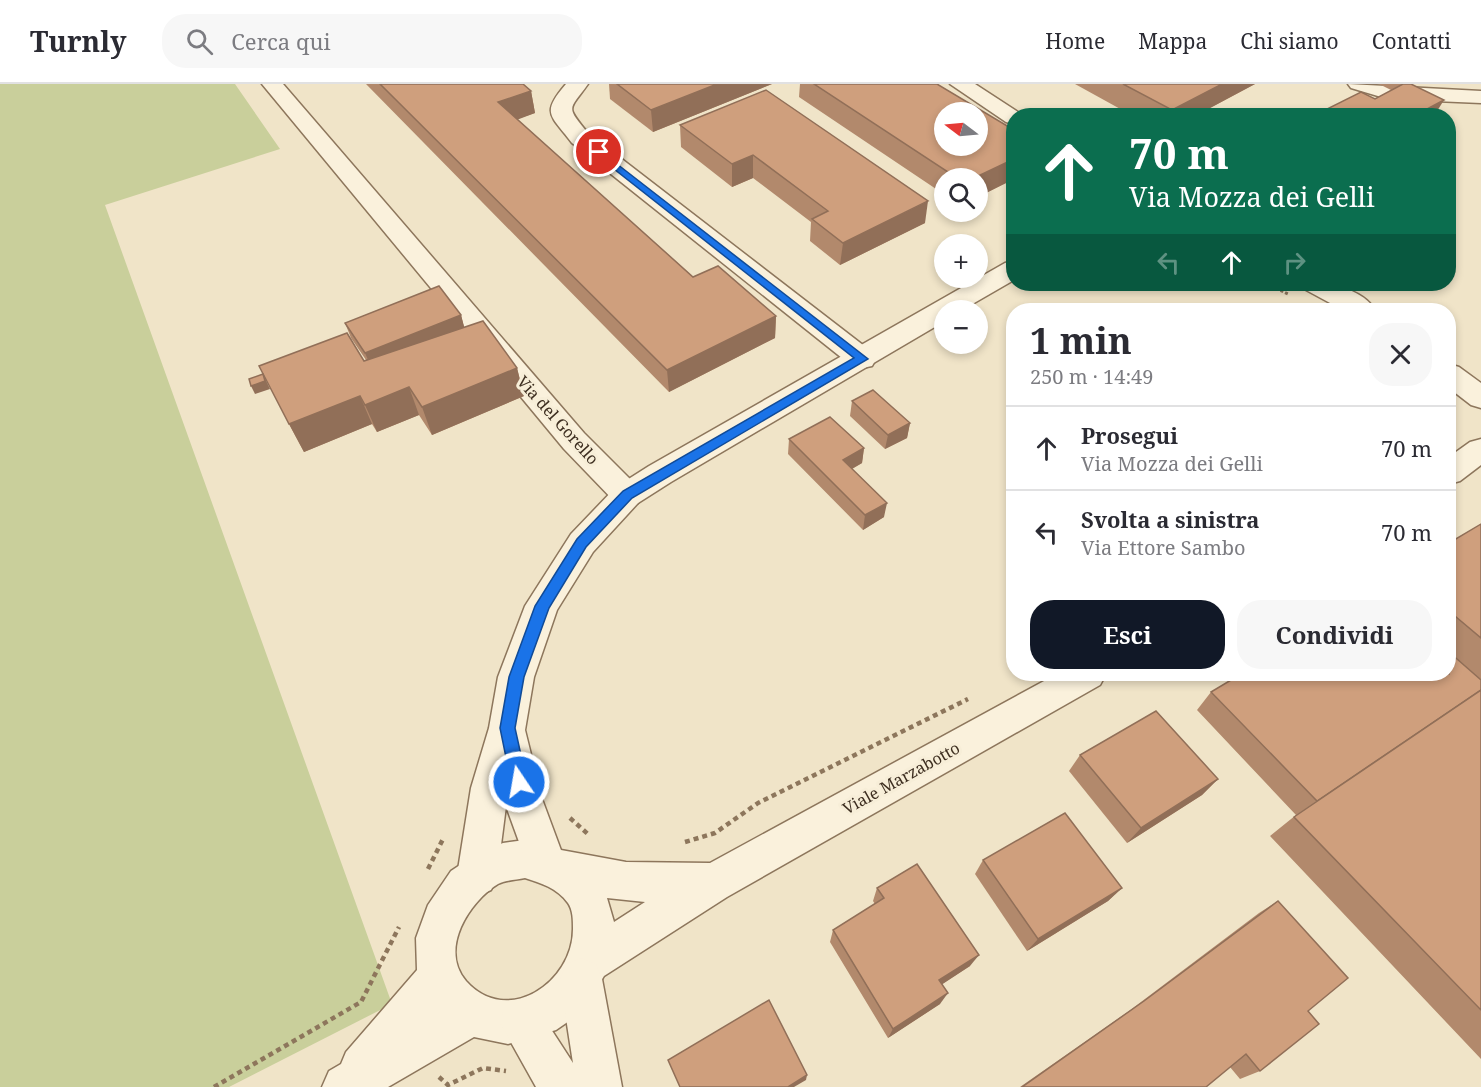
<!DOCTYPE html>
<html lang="it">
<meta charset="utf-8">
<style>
body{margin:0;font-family:"Noto Serif",serif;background:#f7f7f7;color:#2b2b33;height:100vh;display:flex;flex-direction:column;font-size:22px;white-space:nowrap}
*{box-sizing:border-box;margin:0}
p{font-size:20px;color:#7c7c81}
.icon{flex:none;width:33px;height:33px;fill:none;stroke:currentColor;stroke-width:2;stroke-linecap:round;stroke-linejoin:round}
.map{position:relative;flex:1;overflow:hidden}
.side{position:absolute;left:1006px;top:219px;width:450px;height:378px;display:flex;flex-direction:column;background:#fff;border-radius:24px;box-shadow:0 3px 9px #0003}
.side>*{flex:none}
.banner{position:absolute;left:1006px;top:24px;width:450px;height:183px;border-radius:24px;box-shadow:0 3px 9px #0003;background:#0b6e4f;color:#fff;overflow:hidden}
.needle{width:39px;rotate:286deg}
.controls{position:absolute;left:934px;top:18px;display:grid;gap:12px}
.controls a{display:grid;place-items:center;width:54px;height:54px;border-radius:50%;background:#fff;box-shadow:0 3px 9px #0003;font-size:30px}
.pin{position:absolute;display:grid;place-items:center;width:51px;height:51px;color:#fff;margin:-26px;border:3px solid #fff;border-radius:50%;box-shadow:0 2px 6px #0007}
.me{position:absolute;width:66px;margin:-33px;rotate:348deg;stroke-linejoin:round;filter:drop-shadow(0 0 4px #0008)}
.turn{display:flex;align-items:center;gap:21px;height:126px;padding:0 24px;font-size:27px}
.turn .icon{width:78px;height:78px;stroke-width:2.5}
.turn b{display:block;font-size:42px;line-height:51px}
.lanes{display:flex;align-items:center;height:57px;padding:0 24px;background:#0003;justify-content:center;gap:30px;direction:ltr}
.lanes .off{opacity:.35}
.round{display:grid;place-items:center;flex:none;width:63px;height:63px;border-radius:24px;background:#f7f7f7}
.summary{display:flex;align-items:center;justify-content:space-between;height:102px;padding:0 24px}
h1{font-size:36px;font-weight:700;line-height:45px}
.action{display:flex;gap:12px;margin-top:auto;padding:12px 24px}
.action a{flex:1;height:69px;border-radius:24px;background:#111827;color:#fff;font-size:24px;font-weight:700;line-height:69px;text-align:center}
.action a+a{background:#f7f7f7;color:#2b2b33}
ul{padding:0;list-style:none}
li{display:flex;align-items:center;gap:18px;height:84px;padding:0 24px;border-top:2px solid #e1e1e2}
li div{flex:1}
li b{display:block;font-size:22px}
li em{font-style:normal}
header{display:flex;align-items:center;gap:36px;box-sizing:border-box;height:84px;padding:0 30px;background:#fff;border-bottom:2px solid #e1e1e2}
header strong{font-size:28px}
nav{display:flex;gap:33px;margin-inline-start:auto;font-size:21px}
.search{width:420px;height:54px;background:#f7f7f7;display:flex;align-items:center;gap:15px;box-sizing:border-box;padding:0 21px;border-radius:24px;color:#7c7c81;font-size:22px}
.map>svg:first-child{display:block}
</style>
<header>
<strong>Turnly</strong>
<div class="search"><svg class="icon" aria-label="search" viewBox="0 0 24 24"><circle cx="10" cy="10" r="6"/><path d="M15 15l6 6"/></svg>Cerca qui</div>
<nav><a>Home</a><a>Mappa</a><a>Chi siamo</a><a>Contatti</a></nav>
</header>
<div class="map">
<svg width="1481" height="1003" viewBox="0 0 1481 1003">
<rect width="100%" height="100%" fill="#f0e4c8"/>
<polygon fill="#c9cf9b" points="0,0 235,0 280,65 105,121 392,920 229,1003 0,1003"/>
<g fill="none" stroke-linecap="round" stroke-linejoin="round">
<defs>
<g id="minor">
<polygon points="262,0 283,0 584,349 638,403 642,411 638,419 627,423 616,419 564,365"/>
<path d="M566,0H588C569,27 565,21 588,49L872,268L876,275L872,282L862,284L852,282L572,59C551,31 540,30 566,0Z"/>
<polygon points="950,0 975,0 1024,32 1014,32 1014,40 1006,38"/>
<polygon points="1348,0 1481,7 1481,19 1388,15 1351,4"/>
<polygon points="1481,355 1481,381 1460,397 1449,400 1449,373 1470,358"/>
<path d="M1057,590H1106L1100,601L727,813L604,892L582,928L556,946L508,960L474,953L388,1003H322L329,987L341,980L346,968L417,886L416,854L428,821L451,787L478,769L503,759L525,756L561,766L626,778L710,779ZM525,794C541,799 557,804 568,819C573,826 573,836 573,845C573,899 507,943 466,897C439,865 469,818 498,800C506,796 516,796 525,794ZM607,814L645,818L614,838Z"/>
</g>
<g id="tertiary">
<polygon points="1014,177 1014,196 962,226 945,226 945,237 671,398 638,419 593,468 557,526 534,593 525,646 542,715 565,777 559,791 545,796 531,791 506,722 497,792 491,806 477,812 463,806 457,792 471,704 489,644 498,593 525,522 571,450 616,403 649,382 1005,179"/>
<path d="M1302,200C1325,197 1362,204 1375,226H1343L1306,206Z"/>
<polygon points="1449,280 1459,283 1481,299 1481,324 1471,321 1449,304"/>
<polygon points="581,874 596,880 602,895 622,1003 536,1003 499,937 506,922 521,915 536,922 573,979 560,895 566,880"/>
</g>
</defs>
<use href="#minor" stroke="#8d765c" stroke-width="3"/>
<use href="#tertiary" stroke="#8d765c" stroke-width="3"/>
<polyline stroke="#8d765c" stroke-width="3" stroke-dasharray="3 2" stroke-linecap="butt" points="1267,200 1288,210"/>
<g stroke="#8d765c" stroke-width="4.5" stroke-dasharray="5 4" stroke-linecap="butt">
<polyline points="570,734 589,751"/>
<polyline points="685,758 715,749 758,719 968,615"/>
<polyline points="428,785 443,755"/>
<polyline points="439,993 448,1001 483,984 506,987"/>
<polyline points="214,1003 361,918 399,843"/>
</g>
<use href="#minor" fill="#faf1dc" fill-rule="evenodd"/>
<use href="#tertiary" fill="#faf1dc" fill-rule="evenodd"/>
</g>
<g fill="#b2896c">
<polygon points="366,0 523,0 531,7 535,29 517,35 693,193 776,232 775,254 669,308"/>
<polygon points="609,0 772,0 653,48 610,15"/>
<polygon points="800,0 937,0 1014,46 1014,95 978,113 978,94 945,94 945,111 799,13"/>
<polygon points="1075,0 1255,0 1195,32 1133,32"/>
<polygon points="1379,0 1411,0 1434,32 1320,32 1321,28 1375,15 1391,6"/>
<polygon points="680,41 925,139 840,181 810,157 811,138 753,94 732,103 681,63"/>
<polygon points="461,231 464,243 517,284 524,312 432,351 419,331 377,348 372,340 304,368 289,340 364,277 366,276 351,254 345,239"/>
<polygon points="852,317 910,339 907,354 885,365 850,332"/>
<polygon points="789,355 864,364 862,379 852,385 884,433 863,446 788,370"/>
<polygon points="1481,440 1481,975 1270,752 1296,731 1197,626 1211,608 1449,590 1449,459"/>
<polygon points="1080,671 1218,695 1202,711 1127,759 1069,687"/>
<polygon points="983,776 1122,804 1108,817 1027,867 975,790"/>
<polygon points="877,804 970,882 942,900 940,920 888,954 830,858 833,846 875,820 873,817"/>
<polygon points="1278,817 1308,927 1260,987 1240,995 1230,983 1206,1003 1020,1003 1129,927 1259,829"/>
</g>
<g fill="#916f58">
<polygon points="717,0 772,0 653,48 651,26"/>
<polygon points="1222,0 1255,0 1195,32 1169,32 1172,26"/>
<polygon points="531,7 535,29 503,41 498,18"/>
<polygon points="1444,16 1434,32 1414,32"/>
<polygon points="753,71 753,94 732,103 732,80"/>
<polygon points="1014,75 1014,95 978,113 978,94 974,94"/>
<polygon points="928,117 925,139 840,181 843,159"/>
<polygon points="461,231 465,246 372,285 365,269"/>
<polygon points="776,232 775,254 669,308 667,286"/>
<polygon points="517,284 524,312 432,351 422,323"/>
<polygon points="263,290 270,305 255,310 251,302"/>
<polygon points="409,303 419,331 377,348 365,321"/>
<polygon points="360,312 372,340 304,368 289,340"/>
<polygon points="910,339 907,354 885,365 888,351"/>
<polygon points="864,364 862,379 841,391 843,376"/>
<polygon points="887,419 884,433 863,446 865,431"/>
<polygon points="1218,695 1202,711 1127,759 1141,744"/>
<polygon points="1122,804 1108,817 1027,867 1038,855"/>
<polygon points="979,871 970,882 932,907 939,896"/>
<polygon points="948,909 940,920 888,954 893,945"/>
<polygon points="807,991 806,996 794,1003 788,1003"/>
</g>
<g fill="#cf9f7d" stroke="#916f58" stroke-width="1.5" fill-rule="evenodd">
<polygon points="380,0 523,0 531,7 498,18 693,193 718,182 776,232 667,286"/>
<polygon points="617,0 717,0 651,26"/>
<path d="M814,0H937L1014,46V75L974,94H957ZM945,28H978V62H945Z"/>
<polygon points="1123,0 1222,0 1172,26"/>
<polygon points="1403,0 1411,0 1444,16 1414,32 1382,32 1375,28 1369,32 1328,32 1321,28 1361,8 1375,15"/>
<polygon points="766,6 928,117 843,159 812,135 828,127 753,71 732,80 680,41"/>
<polygon points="439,202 461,231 365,269 345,239"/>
<polygon points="483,237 517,284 422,323 409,303 365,321 360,312 289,340 259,282 347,249 364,277"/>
<polygon points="263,290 265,297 251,302 249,295"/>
<polygon points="873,306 910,339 888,351 852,317"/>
<polygon points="830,333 864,364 843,376 887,419 865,431 789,355"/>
<polygon points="1481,440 1481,554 1449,527 1449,459"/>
<polygon points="1449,568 1481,596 1481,606 1317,717 1211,608 1241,590 1449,590"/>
<polygon points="1481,606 1481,926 1294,733"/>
<polygon points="1156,627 1218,695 1141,744 1080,671"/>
<polygon points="1065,729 1122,804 1038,855 983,776"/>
<polygon points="917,780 979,871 939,896 948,909 893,945 833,846 884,814 877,804"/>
<polygon points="1278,817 1348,894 1308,927 1319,940 1260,987 1246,970 1206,1003 1022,1003 1144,917"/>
<polygon points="769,916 807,991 788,1003 680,1003 668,976"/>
</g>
<polygon fill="#1a73e8" stroke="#114b97" stroke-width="1.5" points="599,66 868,275 632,414 586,463 549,524 524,593 515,644 527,698 524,703 519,705 513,703 511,698 500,644 509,593 535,522 577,455 623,407 854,274 595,70 594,68"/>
<g text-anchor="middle" stroke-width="6" stroke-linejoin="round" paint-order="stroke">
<g font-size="16" fill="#3d2e20" stroke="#f7eed8">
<text transform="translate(558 336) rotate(48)" y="6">Via del Gorello</text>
<text transform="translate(901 694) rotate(-29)" y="6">Viale Marzabotto</text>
</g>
</g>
</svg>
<div class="controls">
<a><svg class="needle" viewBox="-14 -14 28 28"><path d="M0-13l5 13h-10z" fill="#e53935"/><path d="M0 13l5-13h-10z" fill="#7c7c81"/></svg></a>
<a><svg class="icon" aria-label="search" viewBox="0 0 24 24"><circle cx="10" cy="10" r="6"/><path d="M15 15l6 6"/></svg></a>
<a>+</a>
<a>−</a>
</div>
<div class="pin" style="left:599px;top:68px;background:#d93025"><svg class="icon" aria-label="arrive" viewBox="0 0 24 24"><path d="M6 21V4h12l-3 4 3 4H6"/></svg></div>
<svg class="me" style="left:519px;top:698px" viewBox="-20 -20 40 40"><circle r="17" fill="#1a73e8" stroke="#fff" stroke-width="3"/><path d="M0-11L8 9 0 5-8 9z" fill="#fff"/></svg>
<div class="banner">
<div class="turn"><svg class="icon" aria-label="ahead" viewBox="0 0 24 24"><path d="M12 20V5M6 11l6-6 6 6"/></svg><div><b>70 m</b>Via Mozza dei Gelli</div></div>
<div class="lanes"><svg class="icon off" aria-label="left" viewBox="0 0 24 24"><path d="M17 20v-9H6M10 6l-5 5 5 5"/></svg><svg class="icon" aria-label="ahead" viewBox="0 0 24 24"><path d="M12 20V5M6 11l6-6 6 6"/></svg><svg class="icon off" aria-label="right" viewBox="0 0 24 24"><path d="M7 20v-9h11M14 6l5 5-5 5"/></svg></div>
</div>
<section class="side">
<div class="summary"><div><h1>1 min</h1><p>250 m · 14:49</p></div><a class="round"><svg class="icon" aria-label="close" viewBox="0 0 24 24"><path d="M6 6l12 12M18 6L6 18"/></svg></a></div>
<ul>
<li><svg class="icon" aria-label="ahead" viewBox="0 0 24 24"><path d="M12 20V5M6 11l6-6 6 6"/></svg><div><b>Prosegui</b><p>Via Mozza dei Gelli</p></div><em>70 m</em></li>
<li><svg class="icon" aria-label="left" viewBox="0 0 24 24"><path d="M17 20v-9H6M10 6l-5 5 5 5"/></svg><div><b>Svolta a sinistra</b><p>Via Ettore Sambo</p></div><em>70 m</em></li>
</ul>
<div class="action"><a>Esci</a><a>Condividi</a></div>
</section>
</div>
